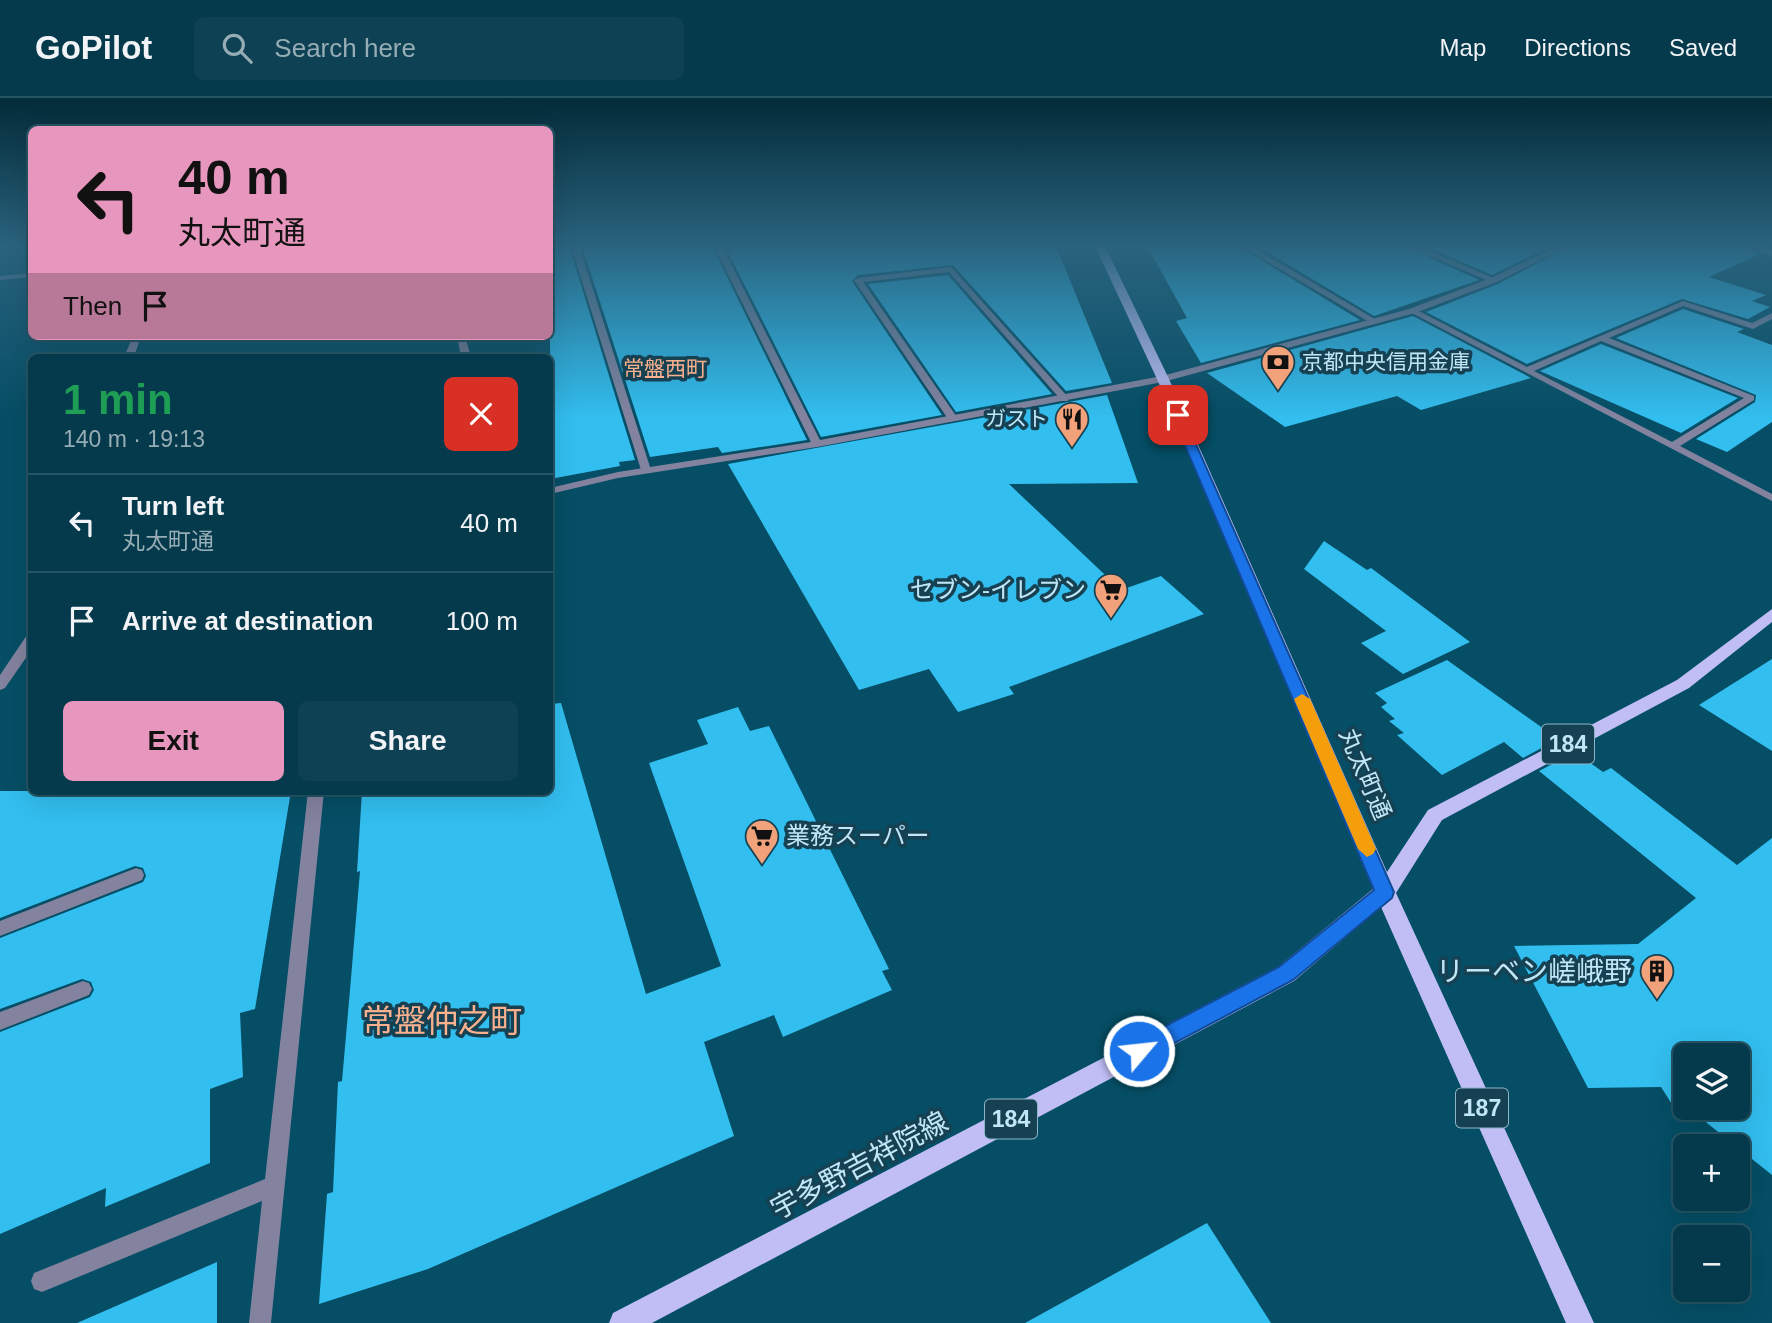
<!DOCTYPE html>
<meta charset="utf-8">
<style>
body{margin:0;font-family:Helvetica,"Noto Sans JP",sans-serif;background:#0d4153;color:#f1f3f6;height:100vh;display:flex;flex-direction:column;font-size:26px;white-space:nowrap}
*{box-sizing:border-box;margin:0}
p{font-size:23px;color:#97adb5}
.icon{flex:none;width:38px;height:38px;fill:none;stroke:currentColor;stroke-width:2;stroke-linecap:round;stroke-linejoin:round}
.map{position:relative;flex:1;overflow:hidden}
.details{position:absolute;left:28px;top:256px;width:525px;height:441px;display:flex;flex-direction:column;background:#043a4c;border-radius:10px;box-shadow:0 7px 28px #0002,0 0 0 2px #255464}
.details>*{flex:none}
.top-card{position:absolute;left:28px;top:28px;width:525px;height:214px;border-radius:10px;box-shadow:0 7px 28px #0002,0 0 0 2px #255464;background:#e797bd;color:#111;overflow:hidden}
.buttons{position:absolute;left:1673px;top:945px;display:grid;gap:14px}
.buttons a{display:grid;place-items:center;width:77px;height:77px;border-radius:10px;background:#043a4c;box-shadow:0 7px 28px #0002,0 0 0 2px #255464;font-size:35px}
.pin{position:absolute;display:grid;place-items:center;width:60px;height:60px;color:#fff;margin:-30px;border-radius:14px;box-shadow:0 4px 10px #0006}
.me{position:absolute;width:77px;margin:-38px;rotate:62deg;stroke-linejoin:round;filter:drop-shadow(0 0 5px #0008)}
.turn{display:flex;align-items:center;gap:24px;height:147px;padding:0 35px;font-size:32px}
.turn .icon{width:91px;height:91px;stroke-width:2.5}
.turn b{display:block;font-size:49px;line-height:60px}
.then{display:flex;align-items:center;height:66px;padding:0 35px;background:#0003;gap:14px;font-size:26px}
.round{display:grid;place-items:center;flex:none;width:74px;height:74px;border-radius:10px;background:#0d4153}
.summary{display:flex;align-items:center;justify-content:space-between;height:119px;padding:0 35px}
h1{font-size:42px;font-weight:700;line-height:52px;color:#1e9e55}
.action{display:flex;gap:14px;margin-top:auto;padding:14px 35px}
.action a{flex:1;height:80px;border-radius:10px;background:#e797bd;color:#111;font-size:28px;font-weight:700;line-height:80px;text-align:center}
.action a+a{background:#0d4153;color:#f1f3f6}
ul{padding:0;list-style:none}
li{display:flex;align-items:center;gap:21px;height:98px;padding:0 35px;border-top:2px solid #255464}
li div{flex:1}
li b{display:block;font-size:26px}
li em{font-style:normal}
header{display:flex;align-items:center;gap:42px;box-sizing:border-box;height:98px;padding:0 35px;background:#043a4c;border-bottom:2px solid #255464}
header strong{font-size:33px}
nav{display:flex;gap:38px;margin-inline-start:auto;font-size:24px}
.search{width:490px;height:63px;background:#0d4153;display:flex;align-items:center;gap:18px;box-sizing:border-box;padding:0 24px;border-radius:10px;color:#97adb5;font-size:26px}
.map>svg:first-child{display:block}
</style>
<header>
<strong>GoPilot</strong>
<div class="search"><svg class="icon" aria-label="search" viewBox="0 0 24 24"><circle cx="10" cy="10" r="6"/><path d="M15 15l6 6"/></svg>Search here</div>
<nav><a>Map</a><a>Directions</a><a>Saved</a></nav>
</header>
<div class="map">
<svg width="1772" height="1225" viewBox="0 0 1772 1225">
<rect width="100%" height="100%" fill="#054e65"/>
<g fill="#32beef" fill-rule="evenodd">
<polygon points="550,148 569,148 635,362 619,364 620,368 550,381"/>
<polygon points="582,148 712,148 807,342 722,355 718,349 650,359"/>
<polygon points="725,148 1056,148 1112,285 1066,293 953,167 858,177 852,183 942,317 821,339"/>
<polygon points="1147,148 1238,148 1360,222 1201,265 1176,223 1187,220"/>
<polygon points="1257,148 1405,148 1479,182 1374,218"/>
<polygon points="1425,148 1551,148 1492,177"/>
<polygon points="1570,148 1743,148 1759,156 1709,179 1766,197 1752,203 1770,209 1748,221 1682,201 1527,266 1426,214 1498,186"/>
<polygon points="948,177 1052,296 956,314 868,186"/>
<polygon points="1683,211 1744,231 1737,234 1772,247 1772,324 1727,354 1696,341 1755,304 1756,297 1616,240"/>
<polygon points="1413,218 1531,280 1421,312 1397,298 1285,329 1207,275"/>
<polygon points="1601,246 1738,300 1681,335 1540,273"/>
<polygon points="1107,297 1138,385 1009,386 1121,492 1161,478 1204,516 1009,589 1014,596 958,614 929,571 859,592 728,366"/>
<polygon points="1324,443 1367,472 1371,470 1470,544 1403,576 1361,545 1386,533 1304,471"/>
<polygon points="1772,561 1772,653 1699,607"/>
<polygon points="1447,562 1513,609 1558,641 1523,660 1504,644 1442,677 1397,637 1404,635 1389,623 1395,621 1381,609 1387,605 1375,595"/>
<polygon points="561,605 646,896 721,868 649,665 708,646 697,622 738,609 750,633 769,628 889,871 882,873 892,892 783,939 774,917 704,944 734,1038 428,1171 319,1206 327,1096 333,1094 338,984 342,983 350,892 360,773 357,774 362,693 550,693 550,606"/>
<path d="M1575,654L1603,674L1611,670L1737,767L1772,740V1077L1702,1021L1677,1014L1661,989L1588,990L1514,848L1638,846L1696,800L1539,673ZM1685,957H1738V1010H1685Z"/>
<polygon points="0,693 291,693 255,911 240,915 243,979 210,991 210,1065 105,1109 106,1090 0,1136 0,934 90,899 94,892 91,884 82,881 0,911 0,840 143,784 146,778 143,770 135,768 0,820"/>
<polygon points="1207,1125 1271,1225 1025,1225"/>
<polygon points="217,1164 217,1225 77,1225"/>
</g>
<g fill="none" stroke-linecap="round" stroke-linejoin="round">
<g fill="#84839f" fill-rule="evenodd">
<polygon points="571,148 579,148 651,372 650,374 646,375 641,372"/>
<polygon points="1241,148 1251,148 1378,223 1371,225"/>
<polygon points="1407,148 1418,148 1498,182 1491,184"/>
<polygon points="1745,148 1757,148 1772,153 1772,158"/>
<polygon points="951,169 1068,299 1068,303 1062,303 949,174 863,184 959,322 950,324 854,182 858,180"/>
<path d="M1683,203L1752,225L1772,215V221L1753,231L1683,208L1609,240L1754,298V302L1680,348L1772,396V403L1408,213L1415,211L1527,269ZM1601,243L1744,300L1672,344L1534,273Z"/>
<polygon points="457,238 465,238 471,259 461,259"/>
<polygon points="136,770 142,772 144,777 142,782 0,838 0,823"/>
<polygon points="83,883 89,885 92,891 89,897 0,932 0,914"/>
</g>
<g fill="#84839f" fill-rule="evenodd">
<polygon points="714,148 722,148 820,342 1162,278 1409,211 1491,180 1558,148 1568,148 1497,184 1415,215 1163,284 817,349 618,380 550,396 550,390 618,374 811,344"/>
<polygon points="32,175 32,179 0,182 0,178"/>
<polygon points="133,238 141,238 134,259 124,259"/>
<polygon points="32,536 32,551 5,590 0,592 0,577 27,537"/>
<polygon points="308,693 324,693 271,1225 249,1225 262,1103 42,1194 34,1191 31,1183 34,1175 265,1081"/>
</g>
<polygon fill="#c1bef6" fill-rule="evenodd" points="1095,148 1105,148 1169,281 1387,774 1428,712 1677,582 1772,511 1772,524 1689,590 1442,722 1396,795 1594,1225 1566,1225 1381,809 1294,883 652,1225 609,1225 613,1215 1278,869 1373,791 1157,281"/>
</g>
<linearGradient id="sky" x2="0" y2="1"><stop stop-color="#032b38"/><stop offset="0.46" stop-color="#2a637e"/><stop offset="1" stop-color="#2a637e" stop-opacity="0"/></linearGradient>
<rect width="1772" height="320" fill="url(#sky)"/>
<polygon fill="#1a73e8" stroke="#114b97" stroke-width="2" points="1178,314 1183,317 1394,794 1392,800 1293,882 1139,964 1131,961 1128,953 1131,946 1279,869 1374,792 1172,317"/>
<polygon fill="#f59e0b" points="1302,596 1310,601 1376,751 1373,756 1367,759 1358,751 1294,601"/>
<defs>
<symbol id="bank-pin" viewBox="-11 -11 22 30"><path d="M0 17L-7.5 6A9.5 9.5 0 1 1 7.5 6Z" fill="#f1a27b" stroke="#164152"/><path d="M-6-4H6V4H-6ZM0-2.3a2.3 2.3 0 1 0 0 4.6a2.3 2.3 0 1 0 0-4.6Z" fill="#111"/></symbol>
<symbol id="restaurant-pin" viewBox="-11 -11 22 30"><path d="M0 17L-7.5 6A9.5 9.5 0 1 1 7.5 6Z" fill="#f1a27b" stroke="#164152"/><path d="M-5-6h1v4h1v-4h1v4h1v-4h1v5L-1.5 .5V6h-2V.5L-5-1ZM5-6V6H3V1.5H1.5Q1.5-4 5-6Z" fill="#111"/></symbol>
<symbol id="supermarket-pin" viewBox="-11 -11 22 30"><path d="M0 17L-7.5 6A9.5 9.5 0 1 1 7.5 6Z" fill="#f1a27b" stroke="#164152"/><path d="M-6-5.5h2.5l.6 2H6L4.5 2H-2.5L-4.4-4H-6ZM-1.5 3.2a1.3 1.3 0 1 0 .1 0ZM3 3.2a1.3 1.3 0 1 0 .1 0Z" fill="#111"/></symbol>
<symbol id="building-pin" viewBox="-11 -11 22 30"><path d="M0 17L-7.5 6A9.5 9.5 0 1 1 7.5 6Z" fill="#f1a27b" stroke="#164152"/><path d="M-4-6H4V6H1V3H-1V6H-4ZM-2.5-4.3h1.7v1.8h-1.7ZM.8-4.3h1.7v1.8H.8ZM-2.5-1h1.7V.8h-1.7ZM.8-1h1.7V.8H.8Z" fill="#111"/></symbol>
</defs>
<g fill-rule="evenodd">
<use href="#bank-pin" x="1259" y="245" width="38" height="52"/>
<use href="#restaurant-pin" x="1053" y="302" width="38" height="52"/>
<use href="#supermarket-pin" x="1092" y="473" width="38" height="52"/>
<use href="#supermarket-pin" x="743" y="719" width="38" height="52"/>
<use href="#building-pin" x="1638" y="854" width="38" height="52"/>
</g>
<g text-anchor="middle" stroke-width="7" stroke-linejoin="round" paint-order="stroke">
<g font-size="21" fill="#c0e6f7" stroke="#164152" text-anchor="start">
<text x="1302" y="271">京都中央信用金庫</text>
<text x="1048" y="328" text-anchor="end">ガスト</text>
</g>
<g font-size="21" fill="#fbb18d" stroke="#164152">
<text x="665" y="278">常盤西町</text>
</g>
<g fill="#164152" stroke="#8db4c6" stroke-width="2">
<rect x="1542" y="626.5" width="52" height="39" rx="5"/>
<rect x="1456" y="990.5" width="52" height="39" rx="5"/>
<rect x="985" y="1001.5" width="52" height="39" rx="5"/>
</g>
<g font-size="23" font-weight="bold" fill="#c0e6f7">
<text x="1568" y="654">184</text>
<text x="1482" y="1018">187</text>
<text x="1011" y="1029">184</text>
</g>
<g font-size="24" fill="#c0e6f7" stroke="#164152" text-anchor="end">
<text x="1086" y="500">セブン-イレブン</text>
<text x="786" y="746" text-anchor="start">業務スーパー</text>
</g>
<g font-size="24" fill="#c0e6f7" stroke="#164152">
<text transform="translate(1365 676) rotate(67)" y="8">丸太町通</text>
</g>
<g font-size="28" fill="#c0e6f7" stroke="#164152" text-anchor="end">
<text x="1632" y="883">リーベン嵯峨野</text>
</g>
<g font-size="28" fill="#c0e6f7" stroke="#164152">
<text transform="translate(859 1067) rotate(-28)" y="10">宇多野吉祥院線</text>
</g>
<g font-size="32" fill="#fbb18d" stroke="#164152">
<text x="442" y="934">常盤仲之町</text>
</g>
</g>
</svg>
<div class="buttons">
<a><svg class="icon" aria-label="layers" viewBox="0 0 24 24"><path d="M12 4l9 5-9 5-9-5zM3 14l9 5 9-5"/></svg></a>
<a>+</a>
<a>−</a>
</div>
<div class="pin" style="left:1178px;top:317px;background:#d93025"><svg class="icon" aria-label="arrive" viewBox="0 0 24 24"><path d="M6 21V4h12l-3 4 3 4H6"/></svg></div>
<svg class="me" style="left:1139px;top:953px" viewBox="-20 -20 40 40"><circle r="17" fill="#1a73e8" stroke="#fff" stroke-width="3"/><path d="M0-11L8 9 0 5-8 9z" fill="#fff"/></svg>
<div class="top-card">
<div class="turn"><svg class="icon" aria-label="left" viewBox="0 0 24 24"><path d="M17 20v-9H6M10 6l-5 5 5 5"/></svg><div><b>40 m</b>丸太町通</div></div>
<div class="then">Then<svg class="icon" aria-label="arrive" viewBox="0 0 24 24"><path d="M6 21V4h12l-3 4 3 4H6"/></svg></div>
</div>
<section class="details">
<div class="summary"><div><h1>1 min</h1><p>140 m · 19:13</p></div><a class="round" style="background:#d93025;color:#fff"><svg class="icon" aria-label="close" viewBox="0 0 24 24"><path d="M6 6l12 12M18 6L6 18"/></svg></a></div>
<ul>
<li><svg class="icon" aria-label="left" viewBox="0 0 24 24"><path d="M17 20v-9H6M10 6l-5 5 5 5"/></svg><div><b>Turn left</b><p>丸太町通</p></div><em>40 m</em></li>
<li><svg class="icon" aria-label="arrive" viewBox="0 0 24 24"><path d="M6 21V4h12l-3 4 3 4H6"/></svg><div><b>Arrive at destination</b></div><em>100 m</em></li>
</ul>
<div class="action"><a>Exit</a><a>Share</a></div>
</section>
</div>
